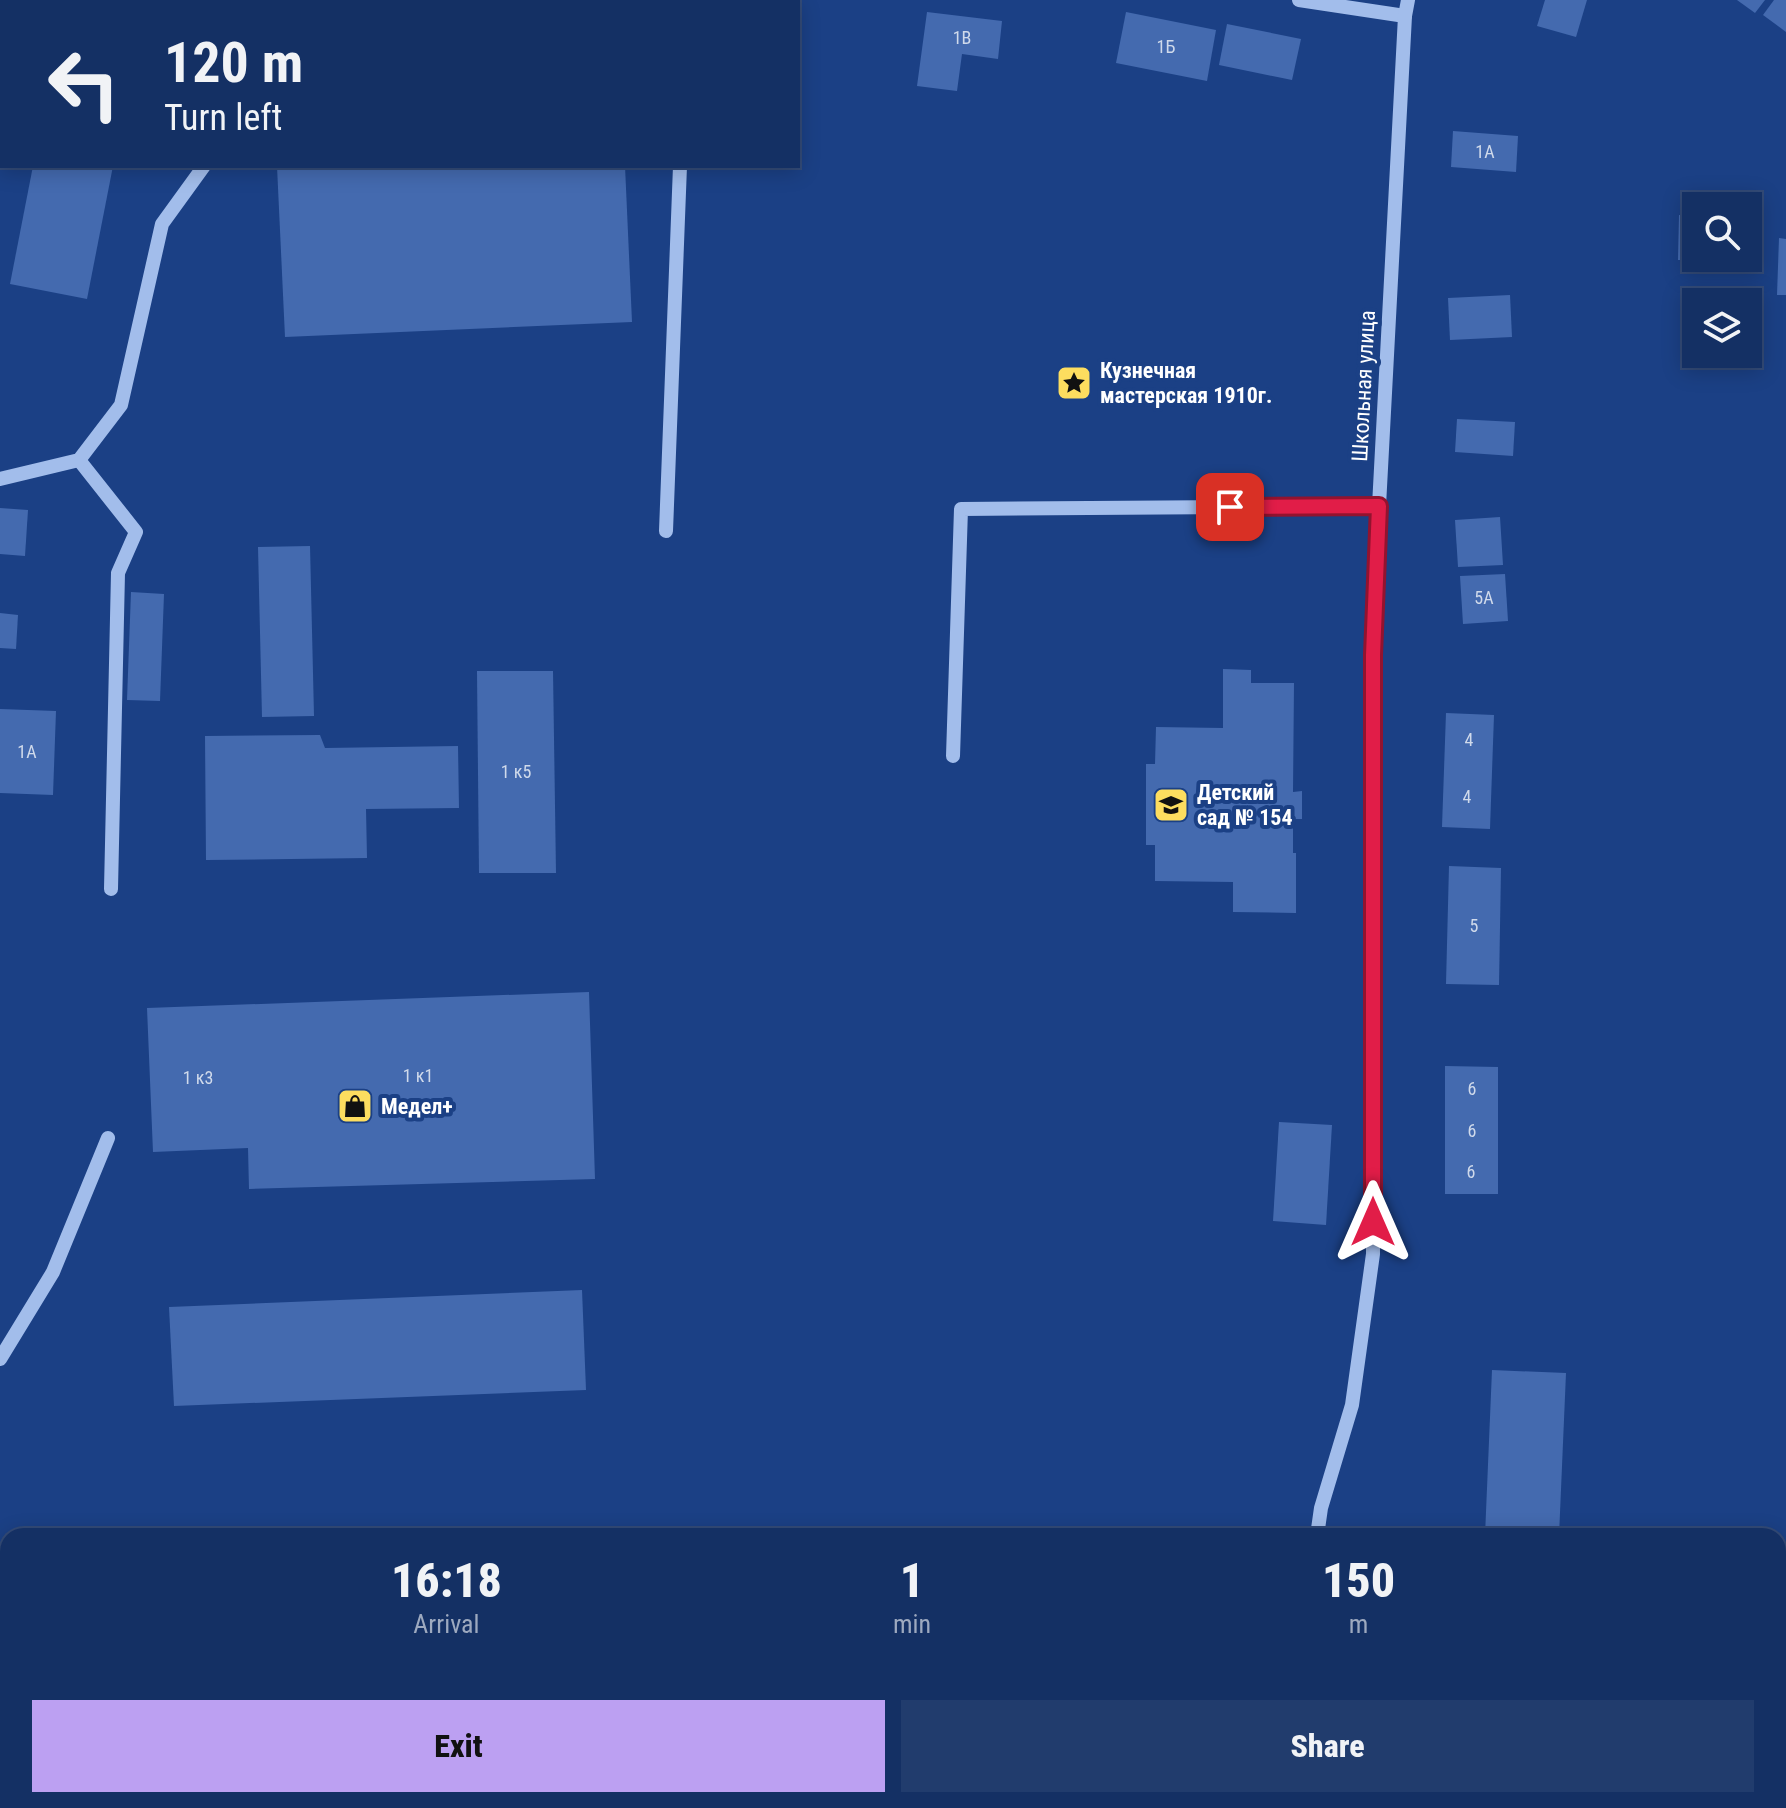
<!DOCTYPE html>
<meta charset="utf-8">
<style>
body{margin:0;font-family:"Roboto Condensed",sans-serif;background:#213c6d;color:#f1f3f6;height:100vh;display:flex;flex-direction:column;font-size:30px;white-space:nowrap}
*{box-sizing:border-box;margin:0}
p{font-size:26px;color:#9da9bf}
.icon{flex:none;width:44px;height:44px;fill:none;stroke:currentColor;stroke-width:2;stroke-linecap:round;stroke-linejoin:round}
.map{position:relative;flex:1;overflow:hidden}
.drawer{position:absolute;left:0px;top:1528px;width:1786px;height:280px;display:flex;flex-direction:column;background:#143064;border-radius:24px 24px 0 0;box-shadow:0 4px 20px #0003,0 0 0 2px #334b78}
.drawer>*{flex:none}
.banner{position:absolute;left:0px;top:0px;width:800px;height:168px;box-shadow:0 4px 20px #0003,0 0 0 2px #334b78;background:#143064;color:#f1f3f6;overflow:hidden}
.tools{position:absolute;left:1682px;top:192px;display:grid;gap:16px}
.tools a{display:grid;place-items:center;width:80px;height:80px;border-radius:0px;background:#143064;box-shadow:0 4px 20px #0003,0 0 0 2px #334b78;font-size:40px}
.pin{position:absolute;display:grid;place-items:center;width:68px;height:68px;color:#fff;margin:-34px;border-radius:16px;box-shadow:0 4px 12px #0006}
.me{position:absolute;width:88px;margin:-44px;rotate:0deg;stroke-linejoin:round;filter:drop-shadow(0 0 6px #0008)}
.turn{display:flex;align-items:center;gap:28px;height:168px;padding:0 32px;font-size:36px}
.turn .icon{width:104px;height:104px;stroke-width:2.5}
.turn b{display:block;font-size:56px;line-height:68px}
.eta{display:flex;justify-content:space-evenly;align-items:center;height:136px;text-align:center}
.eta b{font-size:48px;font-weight:800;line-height:56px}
.primary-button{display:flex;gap:16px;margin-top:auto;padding:16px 32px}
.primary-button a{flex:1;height:92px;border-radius:0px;background:#bca0f2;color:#111;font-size:32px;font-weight:800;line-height:92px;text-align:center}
.primary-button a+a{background:#213c6d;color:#f1f3f6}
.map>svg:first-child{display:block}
</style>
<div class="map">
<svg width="1786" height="1808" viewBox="0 0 1786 1808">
<rect width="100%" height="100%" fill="#1b4085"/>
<g fill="#446aaf">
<polygon points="1545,0 1587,0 1576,37 1537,26"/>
<polygon points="1737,0 1765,0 1755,13"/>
<polygon points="1774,0 1786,0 1786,32 1763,15"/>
<polygon points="927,12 1002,21 998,59 962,54 957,91 917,86"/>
<polygon points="1126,12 1216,30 1207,81 1116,63"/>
<polygon points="1227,24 1301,39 1292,80 1219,65"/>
<polygon points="1453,131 1518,136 1516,172 1451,167"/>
<polygon points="33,166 113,166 87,299 10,284"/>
<polygon points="277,166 625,166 632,322 285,337"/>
<polygon points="1679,215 1696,216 1696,260 1678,260"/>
<polygon points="1779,238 1786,239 1786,295 1777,295"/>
<polygon points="1699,258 1743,258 1743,262 1699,261"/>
<polygon points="1510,295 1512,337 1450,340 1448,298"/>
<polygon points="1457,419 1515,422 1513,456 1455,452"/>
<polygon points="0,508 28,510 25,556 0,554"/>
<polygon points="1500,517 1503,565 1458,567 1455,520"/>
<polygon points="310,546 314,716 262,717 258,547"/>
<polygon points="1505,574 1508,621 1463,624 1460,576"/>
<polygon points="131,592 164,594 160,701 127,700"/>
<polygon points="0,613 18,615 16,649 0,648"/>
<polygon points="1223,669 1251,670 1251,683 1294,683 1293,792 1302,791 1302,819 1293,819 1293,853 1296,853 1296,913 1233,912 1233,882 1155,881 1155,845 1146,845 1146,764 1155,764 1156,727 1223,728"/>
<polygon points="477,671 553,671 556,873 479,873"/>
<polygon points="0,709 56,711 53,795 0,793"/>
<polygon points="1446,713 1494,715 1490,829 1442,827"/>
<polygon points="320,735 325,748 458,746 459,808 366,809 367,858 206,860 205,736"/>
<polygon points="1449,866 1501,868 1499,985 1446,984"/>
<polygon points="589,992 595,1179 249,1189 248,1148 153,1152 147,1008"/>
<polygon points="1445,1066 1498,1067 1498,1194 1445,1194"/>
<polygon points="1279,1122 1332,1125 1326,1225 1273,1221"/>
<polygon points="582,1290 586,1390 174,1406 169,1307"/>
<polygon points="1492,1370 1566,1373 1559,1536 1485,1536"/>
</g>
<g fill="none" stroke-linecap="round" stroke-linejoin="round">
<g stroke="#a2bdeb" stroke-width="14">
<polyline points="1299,0 1405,16"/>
<polyline points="79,460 136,532 118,573 111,889"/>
<polyline points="0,479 79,460 121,405 162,224 204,166"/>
<polyline points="666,531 680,166"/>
<polyline points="953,756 961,509 1379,506"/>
<polyline points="0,1359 53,1272 108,1138"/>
<polyline points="1317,1536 1321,1508 1352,1405 1373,1254 1373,655 1379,506 1405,16 1408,0"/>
<polyline points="1778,1735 1786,1738"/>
<polyline points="1778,1791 1786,1792"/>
<polyline points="1082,1800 1143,1808"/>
<polyline points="1678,1808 1697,1800"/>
</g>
</g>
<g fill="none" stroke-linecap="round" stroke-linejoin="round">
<defs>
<polyline id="route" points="1230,507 1379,506 1373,655 1373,1222"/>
</defs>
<use href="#route" stroke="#92132f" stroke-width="20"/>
<use href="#route" stroke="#e11d48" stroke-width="14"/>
</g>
<defs>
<symbol id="sight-square" viewBox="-11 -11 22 22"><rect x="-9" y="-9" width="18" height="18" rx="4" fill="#fddd5f" stroke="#1b4085"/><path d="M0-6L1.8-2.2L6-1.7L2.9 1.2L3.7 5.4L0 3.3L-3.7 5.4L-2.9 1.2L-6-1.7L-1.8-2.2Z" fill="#111"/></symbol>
<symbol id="school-square" viewBox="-11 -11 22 22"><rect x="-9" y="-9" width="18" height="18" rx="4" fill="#fddd5f" stroke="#1b4085"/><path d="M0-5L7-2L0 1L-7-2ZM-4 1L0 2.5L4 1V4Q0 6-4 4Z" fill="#111"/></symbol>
<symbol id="shop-square" viewBox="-11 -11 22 22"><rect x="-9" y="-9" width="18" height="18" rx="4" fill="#fddd5f" stroke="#1b4085"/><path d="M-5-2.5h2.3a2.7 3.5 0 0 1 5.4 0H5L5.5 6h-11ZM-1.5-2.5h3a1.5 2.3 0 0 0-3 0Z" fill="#111"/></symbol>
</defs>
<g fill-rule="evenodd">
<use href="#sight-square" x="1054" y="363" width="40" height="40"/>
<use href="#school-square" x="1151" y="785" width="40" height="40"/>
<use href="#shop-square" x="335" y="1086" width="40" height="40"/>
</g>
<g text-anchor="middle" stroke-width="8" stroke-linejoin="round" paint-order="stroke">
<g font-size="18" fill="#d0daeb">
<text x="962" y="44">1В</text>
<text x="1166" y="53">1Б</text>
<text x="1485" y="158">1А</text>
<text x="1484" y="604">5А</text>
<text x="1469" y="746">4</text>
<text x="27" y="758">1А</text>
<text x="516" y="778">1 к5</text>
<text x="1467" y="803">4</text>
<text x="1474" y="932">5</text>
<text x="418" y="1082">1 к1</text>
<text x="198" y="1084">1 к3</text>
<text x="1472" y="1095">6</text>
<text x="1472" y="1137">6</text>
<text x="1471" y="1178">6</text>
</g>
<g font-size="22" font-weight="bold" fill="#fff" stroke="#1b4085" text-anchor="start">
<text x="1100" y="378">Кузнечная<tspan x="1100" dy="25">мастерская 1910г.</tspan></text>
<text x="1197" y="800">Детский<tspan x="1197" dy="25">сад № 154</tspan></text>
<text x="381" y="1114">Медел+</text>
</g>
<g font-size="22" fill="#fff" stroke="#1b4085">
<text transform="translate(1363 386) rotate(-87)" y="8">Школьная улица</text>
</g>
</g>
</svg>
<div class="tools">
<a><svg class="icon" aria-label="search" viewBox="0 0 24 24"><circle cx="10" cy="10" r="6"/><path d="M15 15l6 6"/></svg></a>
<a><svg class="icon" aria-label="layers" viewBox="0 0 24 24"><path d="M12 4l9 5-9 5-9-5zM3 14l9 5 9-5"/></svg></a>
</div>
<div class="pin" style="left:1230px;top:507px;background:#d93025"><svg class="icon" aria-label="arrive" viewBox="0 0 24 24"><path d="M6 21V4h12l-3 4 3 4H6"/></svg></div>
<svg class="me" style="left:1373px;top:1222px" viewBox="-20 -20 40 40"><path d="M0-17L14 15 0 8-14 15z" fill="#e11d48" stroke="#fff" stroke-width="4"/></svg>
<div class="banner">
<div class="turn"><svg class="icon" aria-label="left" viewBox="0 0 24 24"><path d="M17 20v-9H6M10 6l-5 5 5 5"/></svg><div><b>120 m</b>Turn left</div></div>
</div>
<section class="drawer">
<div class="eta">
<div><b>16:18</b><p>Arrival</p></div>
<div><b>1</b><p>min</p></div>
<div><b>150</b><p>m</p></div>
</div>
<div class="primary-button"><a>Exit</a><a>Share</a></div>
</section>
</div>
